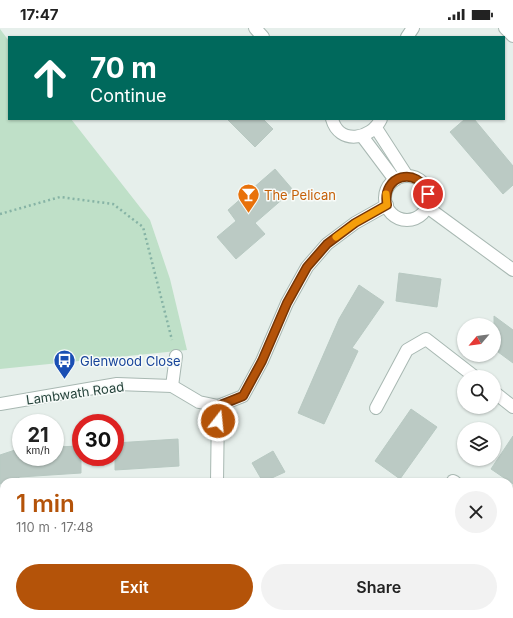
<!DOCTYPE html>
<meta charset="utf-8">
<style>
body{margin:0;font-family:Inter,sans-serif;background:#f2f2f2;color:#222;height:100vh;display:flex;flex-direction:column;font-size:15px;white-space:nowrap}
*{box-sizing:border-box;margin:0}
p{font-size:13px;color:#767676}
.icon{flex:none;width:22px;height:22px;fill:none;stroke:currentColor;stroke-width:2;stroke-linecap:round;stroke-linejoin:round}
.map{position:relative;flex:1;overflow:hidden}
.drawer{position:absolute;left:0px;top:450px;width:513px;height:140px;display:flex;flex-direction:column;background:#fff;border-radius:12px 12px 0 0;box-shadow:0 1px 3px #0004}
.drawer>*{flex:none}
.banner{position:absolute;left:8px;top:8px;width:497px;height:84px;border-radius:0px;box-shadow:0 1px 3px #0004;background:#00695c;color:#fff;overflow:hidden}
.needle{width:26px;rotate:241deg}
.buttons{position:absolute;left:457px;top:290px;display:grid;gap:8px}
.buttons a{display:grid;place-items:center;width:44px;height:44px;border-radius:50%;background:#fff;box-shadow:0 1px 3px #0004;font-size:20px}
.speed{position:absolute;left:12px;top:386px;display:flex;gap:8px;font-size:20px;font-weight:700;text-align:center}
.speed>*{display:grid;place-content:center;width:52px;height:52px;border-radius:50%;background:#fff;box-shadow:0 1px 3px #0004;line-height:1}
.speed small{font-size:10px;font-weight:400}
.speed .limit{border:6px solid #d22;background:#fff;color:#111}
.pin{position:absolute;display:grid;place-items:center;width:34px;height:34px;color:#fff;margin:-17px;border:2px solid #fff;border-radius:50%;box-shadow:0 1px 4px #0007}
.me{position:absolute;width:44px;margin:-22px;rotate:16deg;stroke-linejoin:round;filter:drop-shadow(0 0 3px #0008)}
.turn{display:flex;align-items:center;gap:14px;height:84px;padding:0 16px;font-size:18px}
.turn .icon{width:52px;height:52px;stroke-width:2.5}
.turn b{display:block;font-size:28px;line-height:34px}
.round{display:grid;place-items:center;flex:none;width:42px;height:42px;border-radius:21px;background:#f2f2f2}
.headline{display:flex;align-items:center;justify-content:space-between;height:68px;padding:0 16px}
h1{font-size:24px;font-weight:600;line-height:30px;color:#b45309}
.action{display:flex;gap:8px;margin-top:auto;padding:8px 16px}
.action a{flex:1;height:46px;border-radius:24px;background:#b45309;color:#fff;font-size:16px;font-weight:600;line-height:46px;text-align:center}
.action a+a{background:#f2f2f2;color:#222}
.status{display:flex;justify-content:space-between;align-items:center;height:28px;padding:0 20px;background:#fff;direction:ltr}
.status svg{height:11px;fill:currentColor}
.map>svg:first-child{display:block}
</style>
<div class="status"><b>17:47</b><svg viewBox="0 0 49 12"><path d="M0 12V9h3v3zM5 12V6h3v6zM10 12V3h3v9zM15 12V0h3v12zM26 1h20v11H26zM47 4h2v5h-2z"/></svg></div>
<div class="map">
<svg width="513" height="590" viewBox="0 0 513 590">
<rect width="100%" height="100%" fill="#e6efeb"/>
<polygon fill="#bfe0c8" points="0,1 9,13 9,91 71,91 150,192 170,251 187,322 0,341"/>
<g fill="#bbcac4" stroke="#b8c9c2">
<polygon points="227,91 263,91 273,101 255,119"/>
<polygon points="465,91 474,91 513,138 513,157 503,166 450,104"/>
<polygon points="275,141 293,162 255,195 265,206 236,231 217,209 236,193 228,182"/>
<polygon points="399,245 441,251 437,279 396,273"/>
<polygon points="359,257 384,274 352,320 358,323 324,396 298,385 339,291"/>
<polygon points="494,288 513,302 513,335 494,321"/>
<polygon points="411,381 437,399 400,451 375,433"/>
<polygon points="513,408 513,456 491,441"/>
<polygon points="178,411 179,438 115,442 115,415"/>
<polygon points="81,418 81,445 20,449 0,456 0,427 15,422 17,429 55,429 55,419"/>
<polygon points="273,423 285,444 263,454 252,435"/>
</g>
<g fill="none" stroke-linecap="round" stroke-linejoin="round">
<defs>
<g id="lane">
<polyline points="505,0 513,8"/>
<polyline points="172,358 176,328"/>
<polyline points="494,364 513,379"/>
<polyline points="376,380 407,322 426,311 475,349"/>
<polyline points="67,586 68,590"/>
<polyline points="3,590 20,586"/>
</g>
<g id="street">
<polyline points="255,0 263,9"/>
<polyline points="407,9 413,0"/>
<path d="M332,91C339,117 371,112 381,91"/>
<polyline points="376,100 407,148"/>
<polyline points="362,108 395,152"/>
<circle cx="407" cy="170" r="22"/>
<polyline points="427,179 513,242"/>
<polyline points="0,376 117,356 172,358 199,374 218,378"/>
<polyline points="218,378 243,368 262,333 287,275 307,239 327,216 355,195 387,177"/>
<polyline points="453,453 455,454"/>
<polyline points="217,454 218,378"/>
<polyline points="509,492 513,495"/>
<polyline points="217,586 218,590"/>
</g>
</defs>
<use href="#lane" stroke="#a8b8b2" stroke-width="14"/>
<use href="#street" stroke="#a8b8b2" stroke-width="14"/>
<polyline stroke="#86b3a5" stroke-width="2.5" stroke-dasharray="2 3" stroke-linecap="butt" points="0,186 60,169 113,176 143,199 172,312"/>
<use href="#lane" stroke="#fff" stroke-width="12"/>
<use href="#street" stroke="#fff" stroke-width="12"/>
</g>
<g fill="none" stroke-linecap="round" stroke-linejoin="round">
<defs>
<path id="route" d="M218,393V378L243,368L262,333L287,275L307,239L327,216L355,195L387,177C381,147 418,137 428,166"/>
</defs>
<use href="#route" stroke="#753606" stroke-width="10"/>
<use href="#route" stroke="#b45309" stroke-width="7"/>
<polyline stroke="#f59e0b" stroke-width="7" points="336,209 355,195 387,177 386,166"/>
</g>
<defs>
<symbol id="bar-pin" viewBox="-11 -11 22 30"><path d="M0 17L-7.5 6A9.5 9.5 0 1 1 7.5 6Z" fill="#e8710a" stroke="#f7fbf9"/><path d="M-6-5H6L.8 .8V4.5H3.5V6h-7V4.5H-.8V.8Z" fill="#fff"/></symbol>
<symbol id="bus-pin" viewBox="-11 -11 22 30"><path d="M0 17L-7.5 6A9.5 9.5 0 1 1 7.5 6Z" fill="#1a4fb4" stroke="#f7fbf9"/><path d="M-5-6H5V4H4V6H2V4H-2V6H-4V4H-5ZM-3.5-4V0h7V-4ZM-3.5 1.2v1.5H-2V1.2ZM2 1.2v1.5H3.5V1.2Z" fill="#fff"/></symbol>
</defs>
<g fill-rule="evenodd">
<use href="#bar-pin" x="236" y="154" width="25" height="34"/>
<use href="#bus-pin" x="52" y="320" width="25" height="34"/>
</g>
<g text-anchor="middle" stroke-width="3" stroke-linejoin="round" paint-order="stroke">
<g font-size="13" fill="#c56008" stroke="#f7fbf9" text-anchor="start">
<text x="264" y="172">The Pelican</text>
</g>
<g font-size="13" fill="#164399" stroke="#f7fbf9" text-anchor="start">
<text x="80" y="338">Glenwood Close</text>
</g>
<g font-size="13" fill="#24423a" stroke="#f7fbf9">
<text transform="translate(75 365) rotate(-8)" y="5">Lambwath Road</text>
</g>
</g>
</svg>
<div class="buttons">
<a><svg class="needle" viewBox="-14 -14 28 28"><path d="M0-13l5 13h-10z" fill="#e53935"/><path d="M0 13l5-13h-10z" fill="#767676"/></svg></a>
<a><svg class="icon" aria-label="search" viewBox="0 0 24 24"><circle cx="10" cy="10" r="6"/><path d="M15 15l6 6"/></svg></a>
<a><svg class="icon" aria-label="layers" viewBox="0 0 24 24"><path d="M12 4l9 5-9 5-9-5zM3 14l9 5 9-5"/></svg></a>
</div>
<div class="speed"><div>21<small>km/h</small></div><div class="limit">30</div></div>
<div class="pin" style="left:428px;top:166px;background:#d93025"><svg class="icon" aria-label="arrive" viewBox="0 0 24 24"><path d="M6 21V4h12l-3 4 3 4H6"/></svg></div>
<svg class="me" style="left:218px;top:393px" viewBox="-20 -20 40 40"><circle r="17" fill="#b45309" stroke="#fff" stroke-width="3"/><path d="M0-11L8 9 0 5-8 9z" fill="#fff"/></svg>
<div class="banner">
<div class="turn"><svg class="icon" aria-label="ahead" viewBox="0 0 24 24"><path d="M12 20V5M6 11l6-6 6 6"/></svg><div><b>70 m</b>Continue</div></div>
</div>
<section class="drawer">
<div class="headline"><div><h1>1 min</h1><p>110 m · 17:48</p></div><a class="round"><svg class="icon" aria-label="close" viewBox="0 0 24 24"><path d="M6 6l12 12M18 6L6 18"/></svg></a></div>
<div class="action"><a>Exit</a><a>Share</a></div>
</section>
</div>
